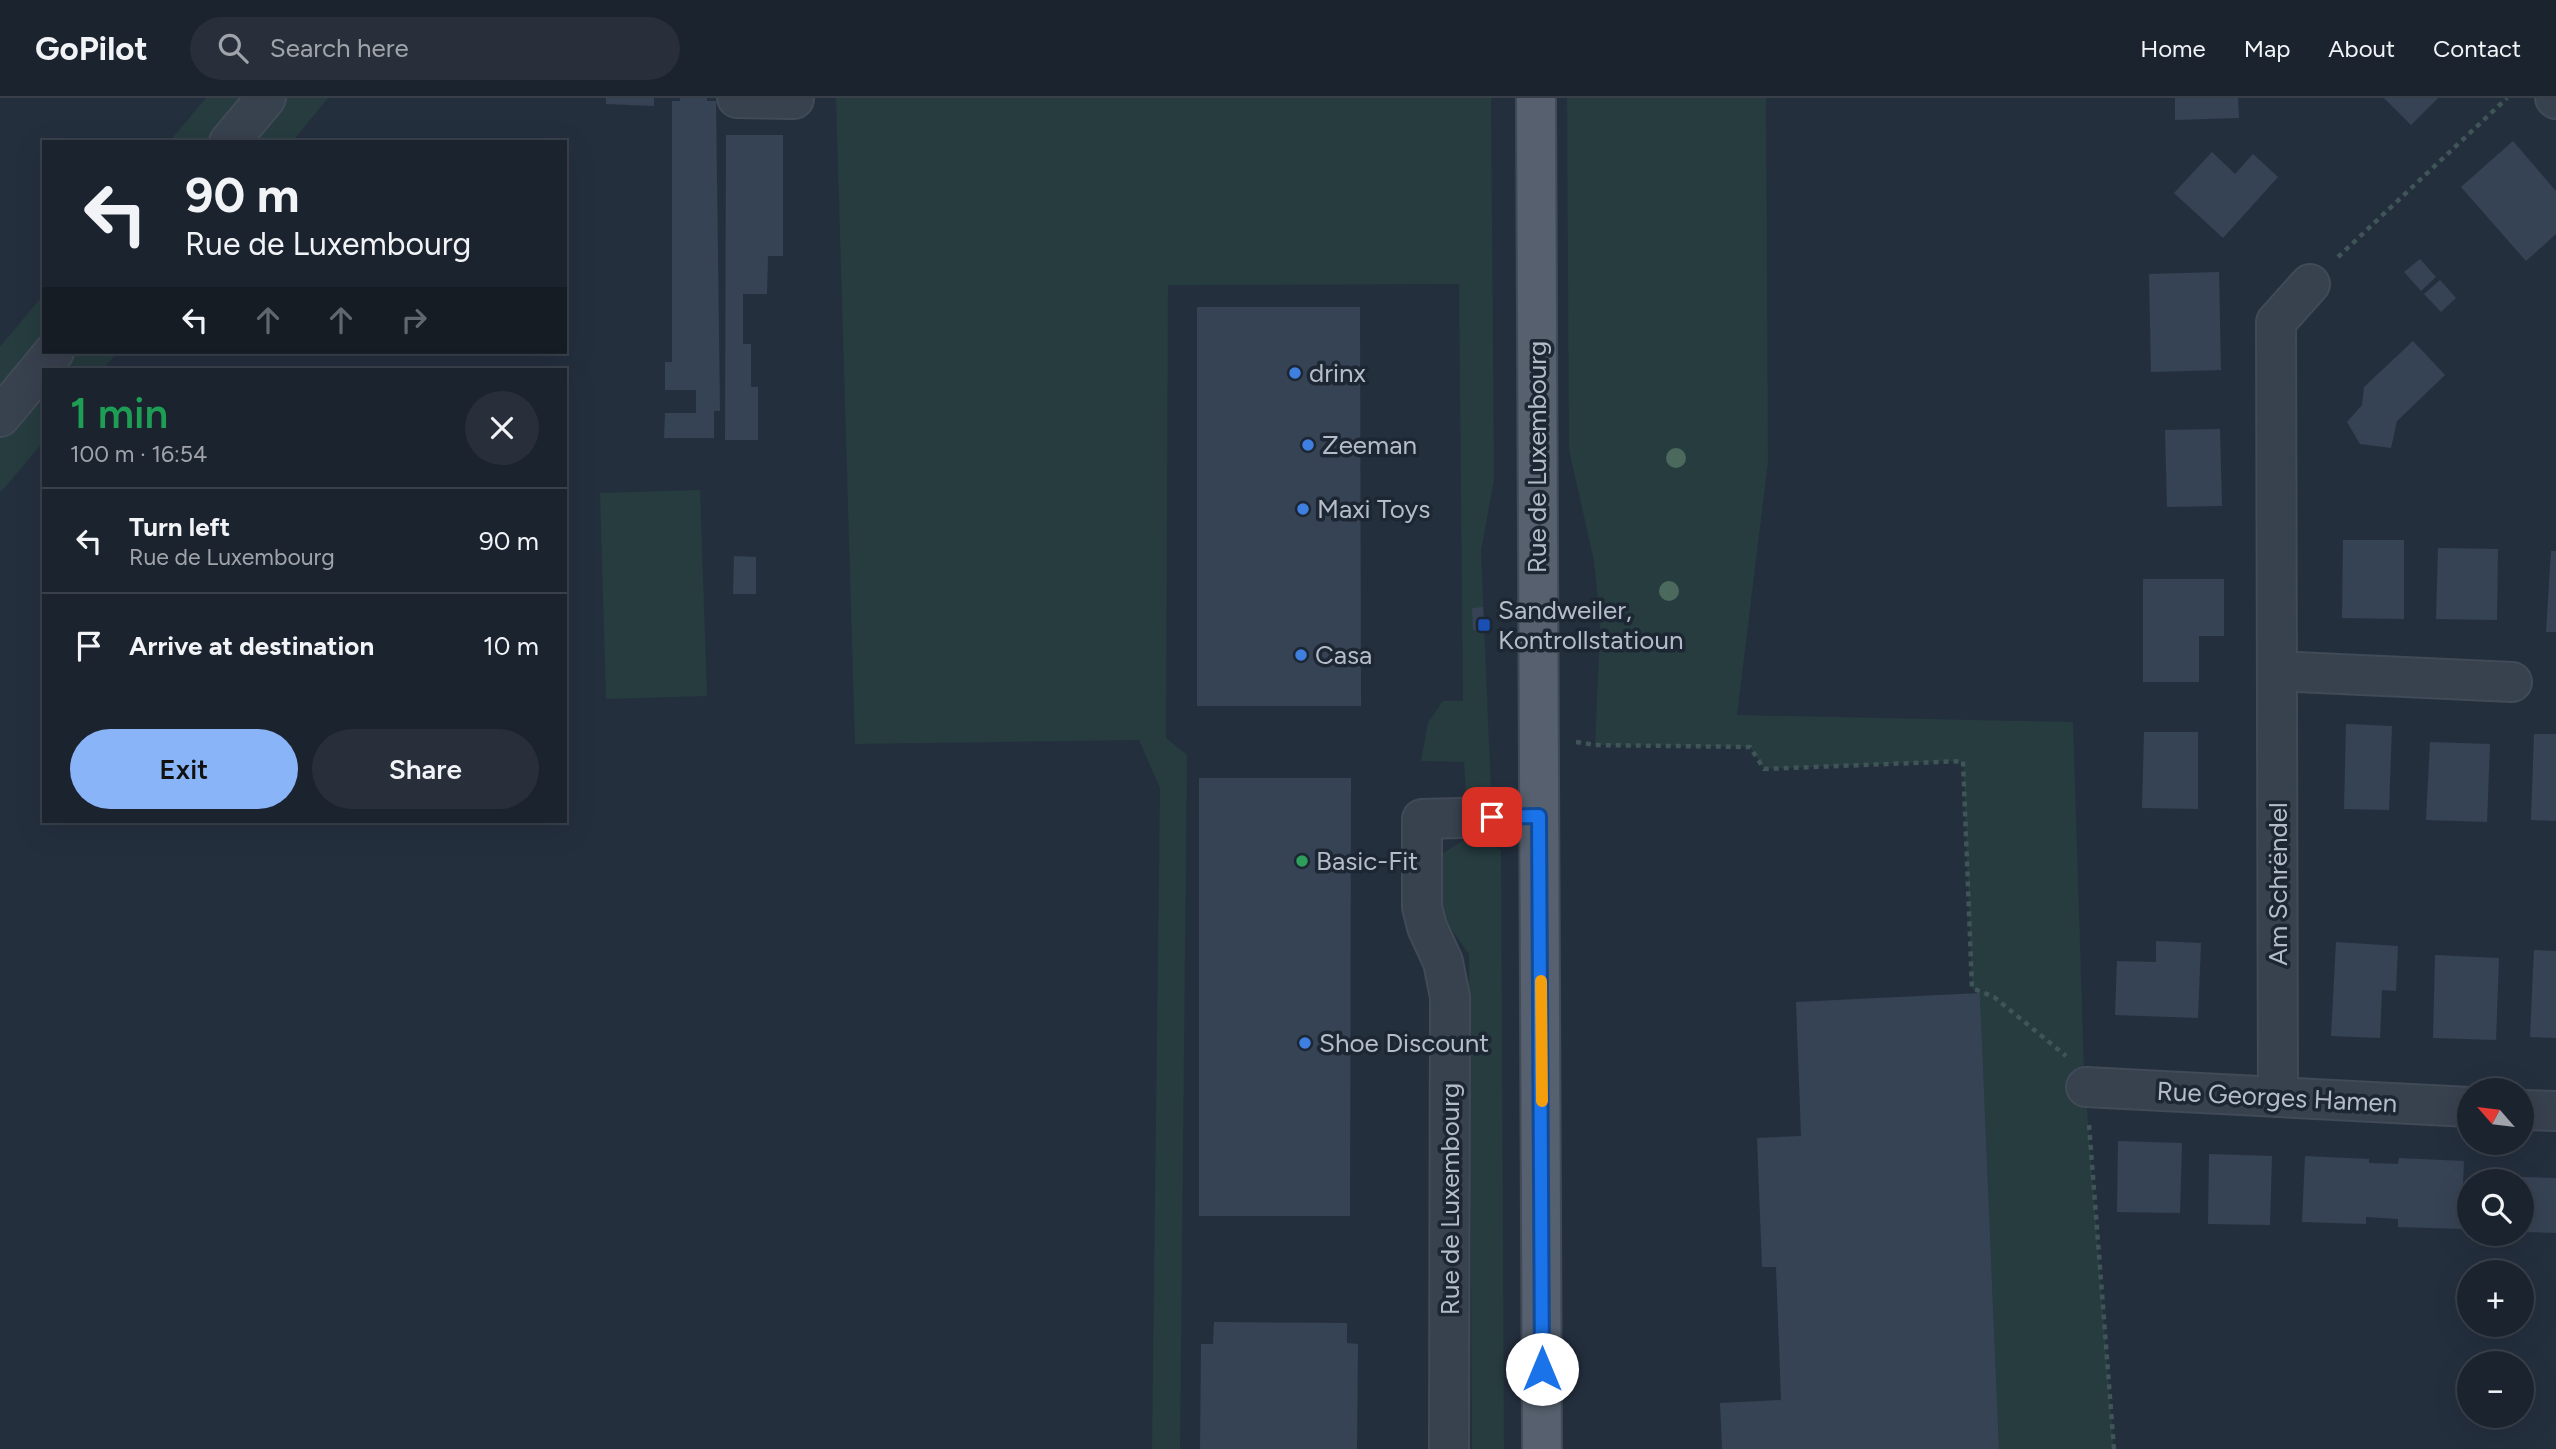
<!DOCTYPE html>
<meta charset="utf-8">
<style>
body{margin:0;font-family:Figtree,sans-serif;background:#282f3a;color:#f1f3f6;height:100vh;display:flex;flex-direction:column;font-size:26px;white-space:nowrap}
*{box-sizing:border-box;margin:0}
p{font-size:23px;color:#a0a4aa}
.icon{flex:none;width:38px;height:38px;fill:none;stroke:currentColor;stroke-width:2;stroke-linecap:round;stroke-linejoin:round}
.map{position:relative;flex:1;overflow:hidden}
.drawer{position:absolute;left:42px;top:270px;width:525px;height:455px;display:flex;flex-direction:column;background:#1b232e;border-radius:0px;box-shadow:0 7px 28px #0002,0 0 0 2px #39404a}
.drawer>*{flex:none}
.guide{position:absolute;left:42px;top:42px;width:525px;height:214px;border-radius:0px;box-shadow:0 7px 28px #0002,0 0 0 2px #39404a;background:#1b232e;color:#f1f3f6;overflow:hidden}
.needle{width:46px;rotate:298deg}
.tools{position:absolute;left:2457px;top:980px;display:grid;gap:14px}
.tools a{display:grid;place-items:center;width:77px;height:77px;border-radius:50%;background:#1b232e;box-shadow:0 7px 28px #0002,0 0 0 2px #39404a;font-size:35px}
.pin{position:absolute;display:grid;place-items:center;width:60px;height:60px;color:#fff;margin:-30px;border-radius:14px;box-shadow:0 4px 10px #0006}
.me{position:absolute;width:77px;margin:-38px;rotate:0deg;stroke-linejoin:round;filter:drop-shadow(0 0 5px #0008)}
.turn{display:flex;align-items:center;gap:24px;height:147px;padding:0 28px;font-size:32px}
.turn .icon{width:91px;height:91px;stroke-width:2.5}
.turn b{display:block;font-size:49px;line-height:60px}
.lanes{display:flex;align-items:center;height:66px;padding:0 28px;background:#0003;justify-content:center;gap:35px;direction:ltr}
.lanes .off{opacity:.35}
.round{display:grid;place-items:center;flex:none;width:74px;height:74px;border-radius:37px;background:#282f3a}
.summary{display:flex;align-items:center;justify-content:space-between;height:119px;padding:0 28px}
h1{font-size:42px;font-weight:600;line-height:52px;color:#1e9e55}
.primary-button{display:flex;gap:14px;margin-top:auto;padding:14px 28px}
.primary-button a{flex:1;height:80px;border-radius:42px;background:#8ab4f8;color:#111;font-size:28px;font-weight:600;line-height:80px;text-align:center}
.primary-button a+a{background:#282f3a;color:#f1f3f6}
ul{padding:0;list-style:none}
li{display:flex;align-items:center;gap:21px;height:105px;padding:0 28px;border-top:2px solid #39404a}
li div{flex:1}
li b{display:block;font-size:26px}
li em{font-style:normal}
header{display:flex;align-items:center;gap:42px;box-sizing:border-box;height:98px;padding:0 35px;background:#1b232e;border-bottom:2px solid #39404a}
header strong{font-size:33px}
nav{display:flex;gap:38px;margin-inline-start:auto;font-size:24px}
.search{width:490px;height:63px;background:#282f3a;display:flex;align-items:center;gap:18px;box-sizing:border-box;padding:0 24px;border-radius:38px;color:#a0a4aa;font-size:26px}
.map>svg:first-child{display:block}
</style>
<header>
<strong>GoPilot</strong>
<div class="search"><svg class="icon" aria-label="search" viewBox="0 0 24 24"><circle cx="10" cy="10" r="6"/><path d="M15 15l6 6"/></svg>Search here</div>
<nav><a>Home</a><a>Map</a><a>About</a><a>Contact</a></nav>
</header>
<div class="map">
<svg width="2556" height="1351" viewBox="0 0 2556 1351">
<rect width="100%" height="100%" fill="#242f3e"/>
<g fill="#263c3f">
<polygon points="206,0 328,0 292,44 169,44"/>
<polygon points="836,0 1491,0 1494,382 1481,453 1491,692 1466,696 1464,664 1421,663 1428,625 1443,603 1463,603 1459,186 1168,187 1166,640 1187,657 1180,1351 1152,1351 1160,690 1139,642 855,646"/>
<polygon points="1567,0 1766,0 1768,364 1737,617 2073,624 2084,973 2114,1351 1999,1351 1980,896 1972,890 1963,663 1764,671 1750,649 1595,647 1600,533 1599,511 1594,463 1569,352"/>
<polygon points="44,196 44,254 118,254 103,271 44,271 44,343 0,395 0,249"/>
<polygon points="700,392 707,598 606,601 600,395"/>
<polygon points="1467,740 1485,743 1501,752 1504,1351 1472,1351 1469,856 1439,814 1442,756"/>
</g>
<g fill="#364354">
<polygon points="606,0 654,0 654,8 606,6"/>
<polygon points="680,0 707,0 707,3 716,3 720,313 714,313 714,340 664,340 665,315 696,315 696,292 665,292 665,264 672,264 672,3 680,3"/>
<polygon points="2175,0 2238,0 2239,20 2175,22"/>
<polygon points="2384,0 2438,0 2411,27"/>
<polygon points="726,37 783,37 783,158 768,158 767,196 743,196 743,246 751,246 751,289 758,289 758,342 725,342"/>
<polygon points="2513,43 2556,93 2556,136 2526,163 2461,89"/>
<polygon points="2212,54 2235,76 2253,56 2278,79 2223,140 2174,95"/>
<polygon points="2420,161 2436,179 2421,193 2404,174"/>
<polygon points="2219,174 2221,272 2151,274 2149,176"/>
<polygon points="2440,182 2456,200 2441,214 2424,196"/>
<polygon points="1197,209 1360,209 1361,608 1197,608"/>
<polygon points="2413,243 2445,277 2397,323 2391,350 2360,346 2347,324 2362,307 2364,289"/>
<polygon points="2220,331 2222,408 2167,409 2165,332"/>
<polygon points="2343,442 2404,442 2404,521 2342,520"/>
<polygon points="2438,450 2498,451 2497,522 2436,521"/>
<polygon points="2551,453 2556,453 2556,534 2546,534"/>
<polygon points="734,458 756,459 756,496 733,496"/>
<polygon points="2143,481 2224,481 2224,538 2199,538 2199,584 2143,584"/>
<polygon points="1483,509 1484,532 1473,532 1472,510"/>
<polygon points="2346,626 2392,628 2389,712 2344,711"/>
<polygon points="2144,634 2198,634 2198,711 2142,710"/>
<polygon points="2534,636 2556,636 2556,723 2531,722"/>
<polygon points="2430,644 2490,646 2487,724 2426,722"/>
<polygon points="1199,680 1351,680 1350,1118 1199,1118"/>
<polygon points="2156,843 2201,845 2198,920 2115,917 2117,863 2156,864"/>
<polygon points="2336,844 2398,848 2396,893 2382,892 2380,940 2331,938"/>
<polygon points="2534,852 2556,853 2556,940 2530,939"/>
<polygon points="2435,857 2499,860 2496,942 2433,940"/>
<polygon points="1980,895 1999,1351 1722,1351 1720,1305 1781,1302 1776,1169 1762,1169 1757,1040 1801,1038 1796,904"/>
<polygon points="2118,1043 2182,1045 2180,1115 2117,1114"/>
<polygon points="2209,1056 2272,1058 2270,1127 2208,1126"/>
<polygon points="2305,1058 2369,1061 2369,1065 2398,1066 2399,1060 2464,1063 2461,1131 2398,1129 2398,1121 2366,1119 2366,1126 2302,1124"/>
<polygon points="2492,1078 2556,1080 2556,1135 2522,1134 2522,1083 2492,1083"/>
<polygon points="1214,1224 1347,1225 1347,1245 1358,1246 1357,1351 1200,1351 1201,1246 1213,1246"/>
</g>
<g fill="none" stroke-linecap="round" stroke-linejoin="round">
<defs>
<g id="minor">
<polyline points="737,0 794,1"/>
<polyline points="2555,0 2556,1"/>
<polyline points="229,44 266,0"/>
<polyline points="0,319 54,254"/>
<polyline points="2277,573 2512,584"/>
<polyline points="2086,989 2469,1009"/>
<polyline points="2278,999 2276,224 2310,186"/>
<polyline points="2522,1012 2556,1013"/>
<polyline points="1449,1351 1450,899 1443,864 1427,829 1422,809 1422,721 1539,718"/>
</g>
<polyline id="major" points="1536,0 1542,1351"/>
</defs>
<use href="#minor" stroke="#414a57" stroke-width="42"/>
<use href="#major" stroke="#414a57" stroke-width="42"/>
<g stroke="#3f5557" stroke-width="4.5" stroke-dasharray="5 5" stroke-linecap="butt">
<polyline points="2338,159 2507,0"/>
<polyline points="1576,644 1595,647 1750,649 1764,671 1963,663 1972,890 1994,899 2066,958"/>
<polyline points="2089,1027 2114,1351"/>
</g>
<use href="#minor" stroke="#38414e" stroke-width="38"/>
<use href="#major" stroke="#56606e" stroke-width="38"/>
</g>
<g fill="#4b6a5d">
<circle cx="1676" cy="360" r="10"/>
<circle cx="1669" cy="493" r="10"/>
</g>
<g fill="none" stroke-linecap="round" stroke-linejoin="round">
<defs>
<polyline id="route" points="1492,719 1539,718 1542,1271"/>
</defs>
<use href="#route" stroke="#114b97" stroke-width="18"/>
<use href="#route" stroke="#1a73e8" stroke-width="12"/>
<polyline stroke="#f59e0b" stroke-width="12" points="1541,883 1542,1003"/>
</g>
<g fill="#3f7fe0" stroke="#1d2633" stroke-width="2.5">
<circle cx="1295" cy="275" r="7"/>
<circle cx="1308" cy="347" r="7"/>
<circle cx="1303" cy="411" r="7"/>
<circle cx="1301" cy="557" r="7"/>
<circle cx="1305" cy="945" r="7"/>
</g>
<rect fill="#1a4fb4" stroke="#1d2633" stroke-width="2.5" x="1477" y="520" width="14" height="14" rx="3.5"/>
<circle fill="#2e9e5b" stroke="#1d2633" stroke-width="2.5" cx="1302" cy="763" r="7"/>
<g text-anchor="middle" stroke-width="7" stroke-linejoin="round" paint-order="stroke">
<g font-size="26" fill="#b4bcc9" stroke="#1d2633" text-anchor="start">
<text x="1309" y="284">drinx</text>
<text x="1322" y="356">Zeeman</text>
<text x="1317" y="420">Maxi Toys</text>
<text x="1498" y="521">Sandweiler,<tspan x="1498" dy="30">Kontrollstatioun</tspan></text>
<text x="1315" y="566">Casa</text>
<text x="1316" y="772">Basic-Fit</text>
<text x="1319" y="954">Shoe Discount</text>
</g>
<g font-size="26" fill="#b4bcc9" stroke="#1d2633">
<text transform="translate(1537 359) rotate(-90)" y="9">Rue de Luxembourg</text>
<text transform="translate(2278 786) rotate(-90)" y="9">Am Schrëndel</text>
<text transform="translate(2277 999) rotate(3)" y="9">Rue Georges Hamen</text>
<text transform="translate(1450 1101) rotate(-90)" y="9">Rue de Luxembourg</text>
</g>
</g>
</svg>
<div class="tools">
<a><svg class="needle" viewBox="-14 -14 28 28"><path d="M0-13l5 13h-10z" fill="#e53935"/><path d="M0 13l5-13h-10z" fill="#a0a4aa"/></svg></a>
<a><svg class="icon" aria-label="search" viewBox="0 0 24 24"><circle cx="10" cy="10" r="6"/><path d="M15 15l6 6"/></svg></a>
<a>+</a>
<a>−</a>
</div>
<div class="pin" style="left:1492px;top:719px;background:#d93025"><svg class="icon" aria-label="arrive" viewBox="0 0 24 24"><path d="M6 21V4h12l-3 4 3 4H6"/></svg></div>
<svg class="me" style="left:1542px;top:1271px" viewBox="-20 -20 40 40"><circle r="19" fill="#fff"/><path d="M0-13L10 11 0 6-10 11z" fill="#1a73e8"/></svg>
<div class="guide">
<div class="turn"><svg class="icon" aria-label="left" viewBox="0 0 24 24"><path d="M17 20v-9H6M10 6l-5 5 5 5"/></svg><div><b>90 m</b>Rue de Luxembourg</div></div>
<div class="lanes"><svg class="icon" aria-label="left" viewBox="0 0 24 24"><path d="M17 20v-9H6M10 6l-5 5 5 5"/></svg><svg class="icon off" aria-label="ahead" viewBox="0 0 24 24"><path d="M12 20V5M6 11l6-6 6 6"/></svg><svg class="icon off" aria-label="ahead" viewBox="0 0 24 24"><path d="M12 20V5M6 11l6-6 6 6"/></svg><svg class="icon off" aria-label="right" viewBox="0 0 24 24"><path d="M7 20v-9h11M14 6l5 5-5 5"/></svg></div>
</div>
<section class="drawer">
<div class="summary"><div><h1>1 min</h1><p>100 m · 16:54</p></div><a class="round"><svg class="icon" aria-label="close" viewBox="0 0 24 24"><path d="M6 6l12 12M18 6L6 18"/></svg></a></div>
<ul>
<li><svg class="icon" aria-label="left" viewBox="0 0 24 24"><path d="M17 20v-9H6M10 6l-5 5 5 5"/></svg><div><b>Turn left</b><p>Rue de Luxembourg</p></div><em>90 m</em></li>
<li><svg class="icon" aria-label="arrive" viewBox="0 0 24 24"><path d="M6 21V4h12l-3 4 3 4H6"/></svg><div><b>Arrive at destination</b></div><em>10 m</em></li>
</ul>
<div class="primary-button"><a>Exit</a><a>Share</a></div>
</section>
</div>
